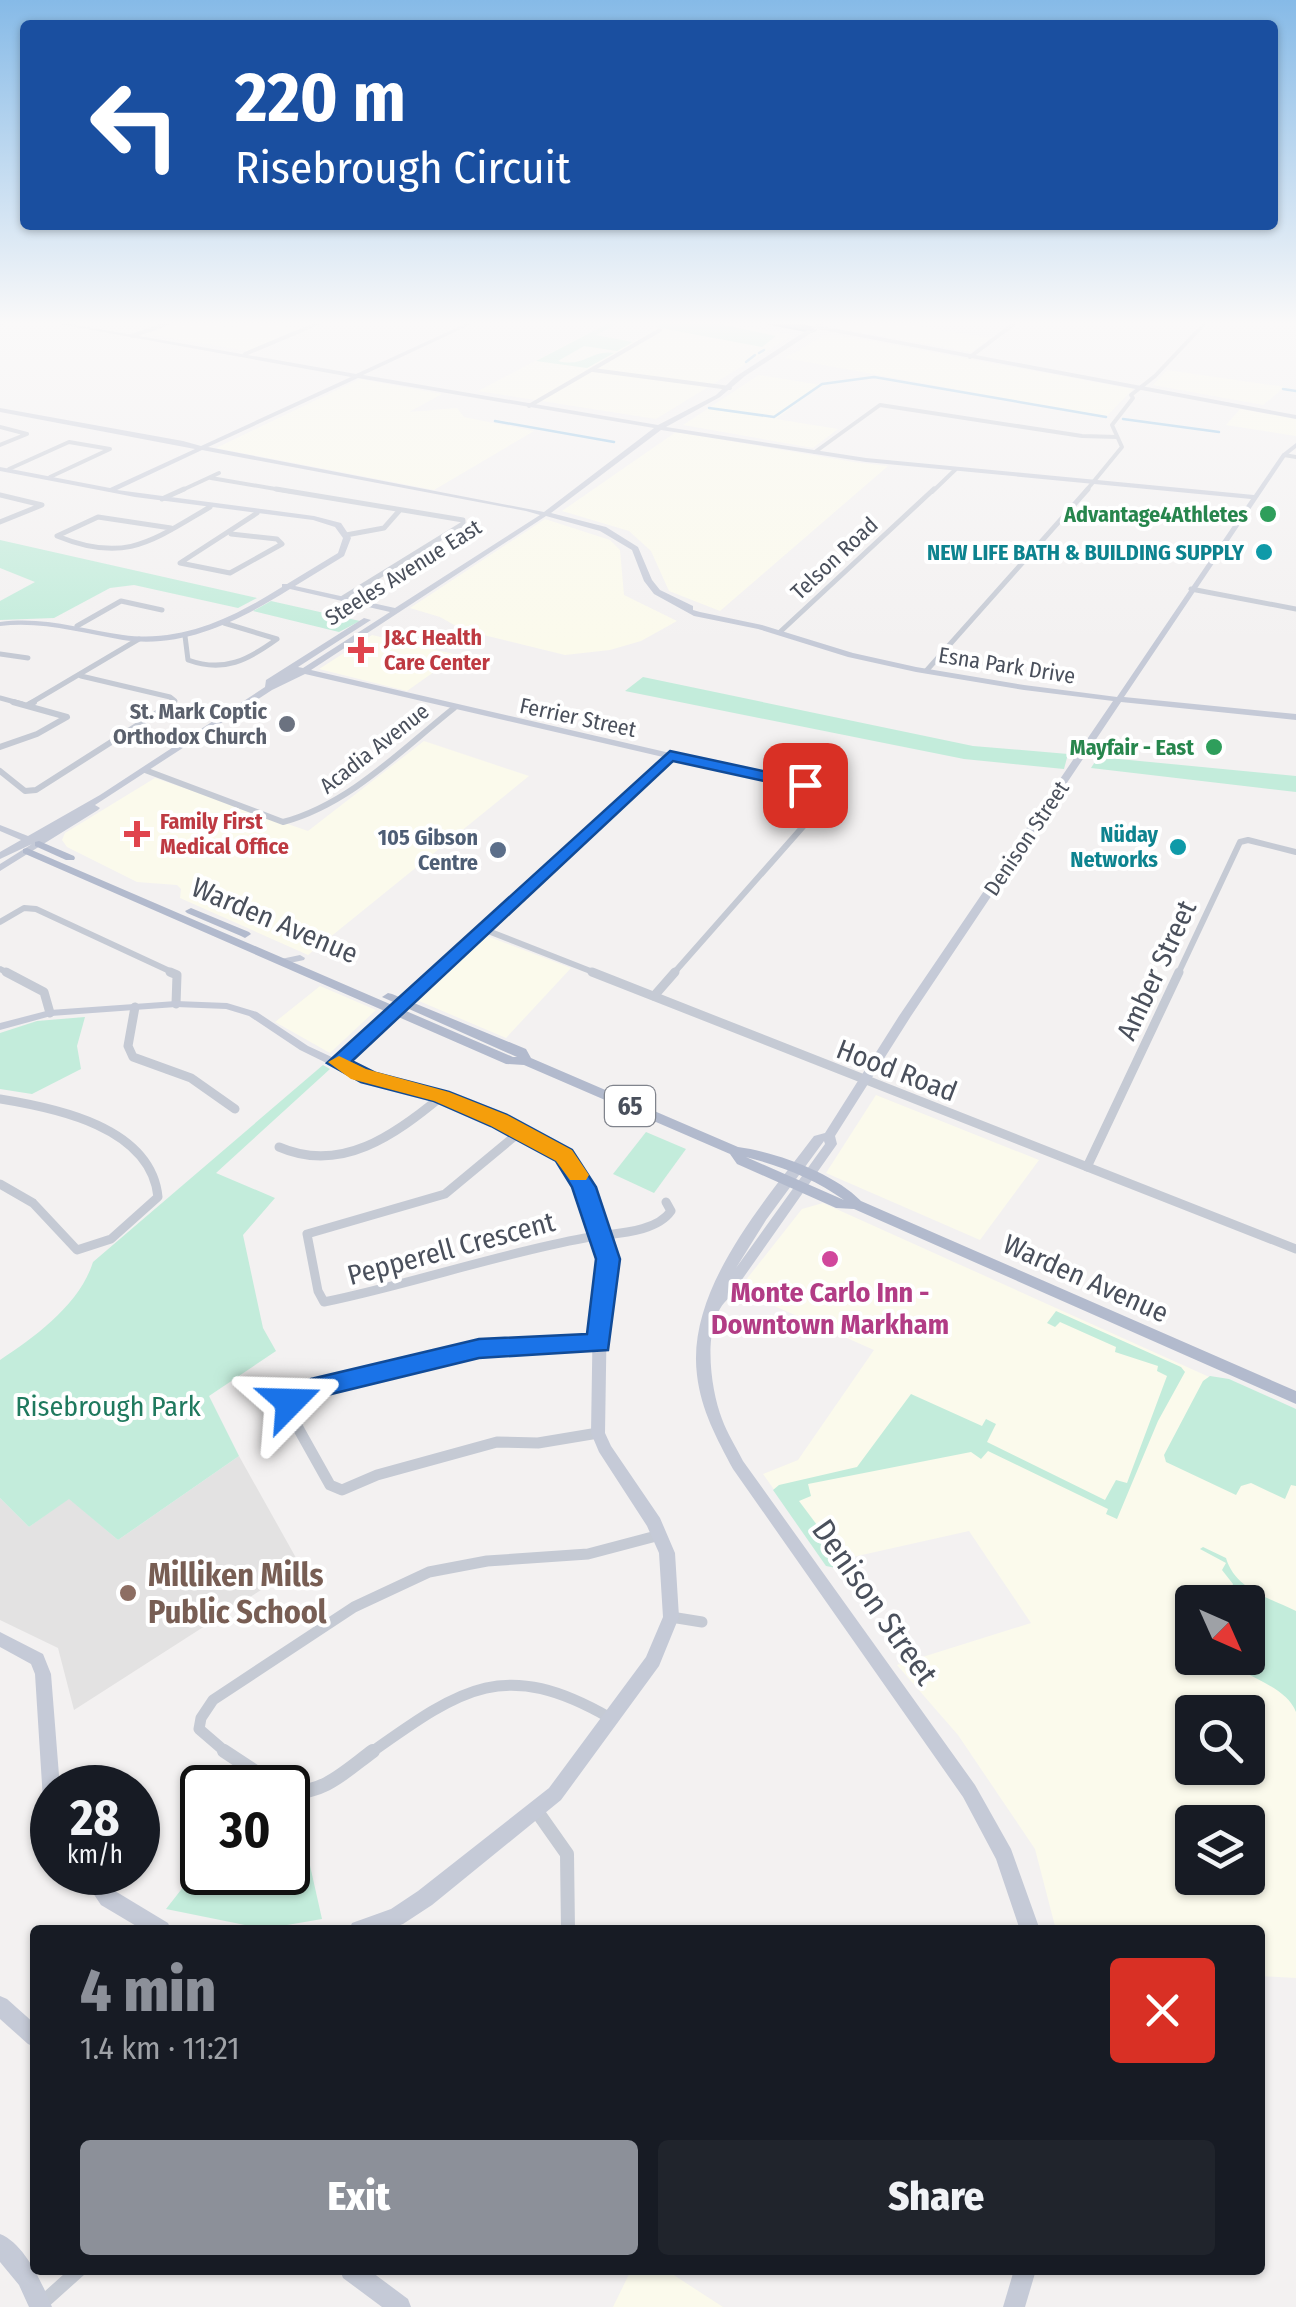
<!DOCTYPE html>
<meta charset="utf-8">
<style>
body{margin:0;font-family:"Fira Sans Condensed",sans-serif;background:#20242c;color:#f1f3f6;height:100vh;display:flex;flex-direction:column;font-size:38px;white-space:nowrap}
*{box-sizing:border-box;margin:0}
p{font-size:32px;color:#9ea1a6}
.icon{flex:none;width:55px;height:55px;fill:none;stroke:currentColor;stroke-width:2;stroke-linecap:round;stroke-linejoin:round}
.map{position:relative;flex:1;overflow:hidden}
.sheet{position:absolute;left:30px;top:1925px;width:1235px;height:350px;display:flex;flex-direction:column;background:#171b24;border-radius:10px;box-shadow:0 2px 8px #0004}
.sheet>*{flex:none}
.hud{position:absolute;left:20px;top:20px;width:1258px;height:210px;border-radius:10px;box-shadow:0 2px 8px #0004;background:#1a4fa0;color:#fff;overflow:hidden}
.needle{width:65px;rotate:135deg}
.controls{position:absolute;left:1175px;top:1585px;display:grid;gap:20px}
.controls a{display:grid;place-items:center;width:90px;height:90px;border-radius:10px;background:#171b24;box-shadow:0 2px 8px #0004;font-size:50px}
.speed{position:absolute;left:30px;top:1765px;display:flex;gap:20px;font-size:50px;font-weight:700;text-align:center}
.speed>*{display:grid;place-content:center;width:130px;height:130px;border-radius:50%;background:#171b24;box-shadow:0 2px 8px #0004;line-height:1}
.speed small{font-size:25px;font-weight:400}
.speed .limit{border:5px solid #111;border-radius:15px;background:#fff;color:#111}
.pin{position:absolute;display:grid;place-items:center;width:85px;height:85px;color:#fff;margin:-42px;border-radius:20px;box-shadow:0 5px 15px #0006}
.me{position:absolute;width:110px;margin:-55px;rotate:68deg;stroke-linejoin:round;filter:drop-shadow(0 0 8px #0008)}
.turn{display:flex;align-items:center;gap:35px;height:210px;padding:0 50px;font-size:45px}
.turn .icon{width:130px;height:130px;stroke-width:2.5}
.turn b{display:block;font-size:70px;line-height:85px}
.round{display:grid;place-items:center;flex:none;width:105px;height:105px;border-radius:10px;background:#20242c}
.headline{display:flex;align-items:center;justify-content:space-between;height:170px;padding:0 50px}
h1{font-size:60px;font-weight:800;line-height:75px;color:#8c9099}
.primary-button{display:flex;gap:20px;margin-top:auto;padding:20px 50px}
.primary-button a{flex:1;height:115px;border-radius:10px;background:#8c9099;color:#fff;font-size:40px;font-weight:800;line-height:115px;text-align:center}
.primary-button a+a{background:#20242c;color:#f1f3f6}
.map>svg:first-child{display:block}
</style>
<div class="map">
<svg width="1296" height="2307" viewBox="0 0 1296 2307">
<rect width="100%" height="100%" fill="#f3f1f1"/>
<g fill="#fbfaec" fill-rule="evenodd">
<polygon points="176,323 235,327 257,323 299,329 248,351 147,334"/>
<polygon points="663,323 718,323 793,335 656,419 478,391 586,334 634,342"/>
<polygon points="840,323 937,323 920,327 991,338 971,352 833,327"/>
<polygon points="827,334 855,338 1133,389 1106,417 785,358"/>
<polygon points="1167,370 1285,387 1263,405 1153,385"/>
<polygon points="759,375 821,385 776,419 838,429 813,448 683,425"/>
<polygon points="360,379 442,394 409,412 457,408 464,417 534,431 434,490 216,448"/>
<polygon points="1240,409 1296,419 1296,436 1226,425"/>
<polygon points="676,432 854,462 888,466 720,611 669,591 651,551 629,531 562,511"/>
<polygon points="545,519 610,540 620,550 624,595 677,621 641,641 610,650 565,655 463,630 440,617 410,608"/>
<polygon points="372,635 458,655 407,691 319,669"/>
<polygon points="424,741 529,776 308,955 180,898 181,889 177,885 137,882 67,847 62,840 65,833 155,778 308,831"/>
<polygon points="487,936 571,968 506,1038 419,1001"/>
<polygon points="320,986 376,1010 330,1053 275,1022"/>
<polygon points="876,1095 1039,1160 980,1240 826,1173"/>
<path d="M823,1203L1296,1416V1978L1260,1976V1930H1056L1035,1849L958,1735L897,1665L1031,1623L969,1531L826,1563L763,1474L798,1460L874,1350L738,1290L802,1209ZM1192,1602H1248V1658H1192ZM1192,1712H1248V1768H1192ZM1192,1822H1248V1878H1192Z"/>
<polygon points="631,2270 666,2270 723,2307 613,2307"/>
</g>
<polygon fill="#e3e2e2" points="239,1456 300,1565 74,1710 58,1648 0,1620 0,1498 29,1527 69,1498 118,1540"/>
<g fill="#c3ecdb">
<path d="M609,323H619L596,335L633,342L617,351L584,346L558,361C584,368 592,349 614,353L587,368L536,361Z"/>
<polygon points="663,323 716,323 776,336 762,347 655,327"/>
<polygon points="0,540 257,598 238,608 134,585 110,588 54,618 0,620 0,601 35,582 0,568"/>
<polygon points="271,601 360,621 339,632 253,611"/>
<polygon points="643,677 973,746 1068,754 1064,769 964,759 625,691"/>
<polygon points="1098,757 1296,776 1296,792 1091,768"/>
<polygon points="85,1017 77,1046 81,1069 32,1094 0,1089 0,1033 37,1021"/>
<path d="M323,1065L330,1069L216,1173L275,1198L243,1235L263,1328L276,1351L209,1396L239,1456L118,1540L69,1499L29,1527L0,1498V1360C35,1337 80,1304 93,1262Z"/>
<polygon points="646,1132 686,1149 654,1193 613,1174"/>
<polygon points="1056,1311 1181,1367 1185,1372 1158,1421 1117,1519 1106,1514 1108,1509 988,1451 981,1459 971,1452 808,1484 811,1496 799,1501 832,1545 839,1543 849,1551 840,1558 841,1569 826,1566 773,1490 779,1485 857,1467 911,1394 982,1426 986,1419 996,1424 987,1442 1105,1500 1116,1480 1127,1483 1167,1376 1157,1371 1158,1366 1115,1352 1116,1347 1060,1322 1055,1327 1047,1323"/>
<polygon points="1210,1376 1229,1379 1296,1409 1296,1486 1291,1485 1285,1499 1251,1483 1241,1486 1236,1495 1166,1462 1164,1455 1203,1381"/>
<path d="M1203,1547L1226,1558C1235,1589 1269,1598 1296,1611V1712C1288,1691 1261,1682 1243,1671L1246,1663L1235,1658H1248V1602H1226L1233,1584L1222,1570L1226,1563L1200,1549Z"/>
<polygon points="288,1817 300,1821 322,1919 264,1929 166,1909 202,1863 202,1872 288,1872"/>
</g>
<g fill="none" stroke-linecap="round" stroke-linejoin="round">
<g stroke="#93c4e6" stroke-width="2.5">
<polyline points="759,353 764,350"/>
<polyline points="746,362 755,355"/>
<polyline points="1283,389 1296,391"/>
<polyline points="709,408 774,417 822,384 874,377 1106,417"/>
<polyline points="1123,419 1219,432"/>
<polyline points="495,421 614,442"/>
</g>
<defs>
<polygon id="highway" points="770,323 788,323 815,329 811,331"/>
</defs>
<use href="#highway" stroke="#7784a7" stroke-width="4"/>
<g stroke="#c5cad4" stroke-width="4">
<polyline points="132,336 169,323"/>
<polyline points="245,354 319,323"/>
<polyline points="970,357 1015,323"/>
<polyline points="593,370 730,388"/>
<polyline points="529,406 660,330"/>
<polyline points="0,427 27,434 0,445"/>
<polyline points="815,452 880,405 1082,436 1117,437"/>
<polyline points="1284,455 1296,457"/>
<polyline points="9,469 69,442 110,449 50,477"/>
<polyline points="211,478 293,492"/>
<polyline points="178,492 219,473"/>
<polyline points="932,492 956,469"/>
<polyline points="1085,492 1122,447 1112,425 1133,398 1131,395 1155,376 1205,323"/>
</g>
<g stroke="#c5cad4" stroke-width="5">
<polyline points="276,489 463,520 463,524 343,598"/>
<polyline points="0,495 42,505 0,522"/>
<polyline points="162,499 184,489"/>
<path d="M171,528L98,517L57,536C125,564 152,541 210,507"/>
<polyline points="231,534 277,539 282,544 230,573 180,563 257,513"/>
<polyline points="346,535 384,528 399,511"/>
<polyline points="1191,589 1296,609"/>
<polyline points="77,626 121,601 162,610"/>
<polyline points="780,632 934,489"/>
<path d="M185,636L188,660C224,673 248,660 277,639L224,623"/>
<polyline points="0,654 28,658"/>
<polyline points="927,670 1088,489"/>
<polyline points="81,676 170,697 175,701 170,704"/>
<polyline points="0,698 22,704"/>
<polyline points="29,704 139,639"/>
</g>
<g stroke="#c5cad4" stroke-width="6">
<polyline points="28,705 34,702"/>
<polyline points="0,747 37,734 67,717 13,702"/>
<polyline points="670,756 821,788 830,796 673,974"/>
<path d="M145,770L283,822C350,804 401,750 454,708"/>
<polyline points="0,771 25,791 36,790 174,702"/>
<polyline points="0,922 24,908 36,909 176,974"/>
<polyline points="483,929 598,974"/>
<polyline points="0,969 10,974"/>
<polyline points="1178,974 1240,842 1248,840 1296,852"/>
</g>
<g stroke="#c5cad4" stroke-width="9">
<polyline points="6,972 44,992 50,1013"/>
<polyline points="170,972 177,975 176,1004"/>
<polyline points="592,972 1296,1249"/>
<polyline points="654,996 675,972"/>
<polyline points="135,1007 128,1046 133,1057 191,1078 235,1109"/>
<path d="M0,1099C56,1108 151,1127 158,1197L111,1239L77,1250L33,1203L0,1184"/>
<path d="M521,1131L445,1194L307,1234L318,1291L324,1302C412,1284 497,1254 585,1238C611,1233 655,1234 671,1211L666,1202"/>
<path d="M279,1147C341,1174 395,1135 442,1096"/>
<polyline points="1087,1167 1179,972"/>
</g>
<g stroke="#c5cad4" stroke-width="11">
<polyline points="598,1433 538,1443 497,1442 377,1475 342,1490 330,1485 288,1410 294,1398 311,1389 479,1348 599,1343"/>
<polyline points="671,1617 702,1622"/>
<polyline points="228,1754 199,1729 201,1718 213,1700 354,1607 429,1572 487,1561 588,1554 660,1535"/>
<path d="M369,1754C462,1688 504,1657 610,1718"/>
</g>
<g stroke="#c5cad4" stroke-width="14">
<polyline points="224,1751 280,1788"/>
<path d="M288,1791C322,1796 347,1770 373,1751"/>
<polyline points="536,1810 567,1854 568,1930"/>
<polyline points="40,2305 79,2270"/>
</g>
<g fill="#c5cad7" fill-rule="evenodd">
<polygon points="0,323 5,323 0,326"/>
<path d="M53,323H65L356,374L467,323H474L363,375L658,425L716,395L735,377L818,323H825L821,326L1296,415V419L817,329L745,376L720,397L666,427L866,458L1254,495L1282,454L1296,443V448L1286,456L1124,697L1296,714V720L1121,702L911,1016L835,1136L837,1144L835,1147L729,1298C701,1321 710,1388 722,1419C727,1433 736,1447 743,1461L975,1785L1011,1849L1040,1930H1020L996,1859L963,1797L733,1469C717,1439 701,1410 697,1375C686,1289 765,1201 814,1136L825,1133L899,1016L1113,701L1024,690L916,672L848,657L758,629L694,616L654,594L644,581L632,550L600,531L546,516L311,670L670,753L675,756L406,1005H398L396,1003L663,757L305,674L272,690L95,805L100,808L98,810L0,871V864L32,844L0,859V852L21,840L0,831V825L28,836L100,795L265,687L266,680L364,618L371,620L298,667L303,668L390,612L290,589C239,621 184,649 123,640C81,633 43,621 0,626V622C43,616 81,629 123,635C182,643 233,618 282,587V584H287L338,553L343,538L335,527L313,520L135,497L0,471V467L110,488L195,449L0,412V408L183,441L201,446L351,377ZM358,378L654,428L544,512L208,447ZM661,430L866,462L1251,499L1117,697L1024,685L916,667L853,653L762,625L700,612L693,610V606L660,590L652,580L638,547L606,527L551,513ZM202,450L526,511L540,515L395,608L295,586L344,556L351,538L341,523L314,516L117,490ZM824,1141L825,1144L736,1268L766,1220Z"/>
<polygon points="300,955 305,958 304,960 285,964 280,961 281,959"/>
<polygon points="176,1001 227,1003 257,1012 308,1046 336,1059 390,1008 398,1008 400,1010 398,1012 345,1063 363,1071 446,1093 503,1118 568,1153 590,1187 615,1259 607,1306 605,1433 611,1446 660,1518 675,1553 679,1617 659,1666 561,1800 432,1905 403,1924 386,1930 349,1930 352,1923 391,1909 418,1891 549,1788 646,1657 663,1617 659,1553 647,1526 599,1452 591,1433 593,1306 601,1259 578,1187 560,1159 495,1124 438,1099 355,1077 300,1050 249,1016 226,1009 176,1007 51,1016 0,1030 0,1023 50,1010"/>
<polygon points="0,1632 43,1654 51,1674 60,1788 52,1788 52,1809 46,1806 43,1800 35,1674 31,1664 0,1647"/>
<polygon points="79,1872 100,1872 115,1891 168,1923 171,1930 143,1930 101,1905"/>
<polygon points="0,1996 7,1999 35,2024 35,2047 28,2044 0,2019"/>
<path d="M0,2234C25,2244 42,2283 52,2307H29L19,2285L0,2262Z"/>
<polygon points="340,2270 369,2270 408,2299 411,2307 382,2307 343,2278"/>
<polygon points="1014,2270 1036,2270 1025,2307 1003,2307"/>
</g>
<g fill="#b2bacd" fill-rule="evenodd">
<polygon points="39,841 74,856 75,858 74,860 66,860 35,846 35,842"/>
<path d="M27,848L513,1057H517L382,997L388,993L392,994L526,1049L531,1058L738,1147C776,1152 834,1173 861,1201L1296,1391V1404L854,1209L836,1208L737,1164L730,1154L524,1065L506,1064L23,853V849ZM746,1157C781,1166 815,1179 844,1200Z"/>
<polygon points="191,908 249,932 251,934 245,938 241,936 187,913 185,911"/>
</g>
<use href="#highway" fill="#8c99bb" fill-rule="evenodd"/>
</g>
<linearGradient id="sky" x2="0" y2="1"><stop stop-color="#86bae7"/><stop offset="0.5" stop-color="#faf9f9"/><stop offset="1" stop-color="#faf9f9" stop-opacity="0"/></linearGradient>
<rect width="1296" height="646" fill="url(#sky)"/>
<polygon fill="#1a73e8" stroke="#114b97" stroke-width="2.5" points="670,751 805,780 814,785 805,790 673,761 352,1061 376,1073 449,1092 507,1115 572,1150 596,1187 620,1259 608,1350 479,1358 319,1397 290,1412 281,1409 277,1402 281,1395 311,1379 479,1339 587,1334 596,1259 572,1187 556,1161 491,1126 434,1101 361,1082 327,1063"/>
<polygon fill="#f59e0b" points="339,1056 366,1069 449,1092 507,1115 572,1150 589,1175 586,1180 570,1180 556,1161 491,1126 434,1101 351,1079 328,1062"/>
<g fill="#2e9e5b" stroke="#fff" stroke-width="4">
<circle cx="1268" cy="514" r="10"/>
<circle cx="1214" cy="747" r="10"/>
</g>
<g fill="#0f9aa8" stroke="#fff" stroke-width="4">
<circle cx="1264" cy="552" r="10"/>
<circle cx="1178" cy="847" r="10"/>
</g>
<g fill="#e0444e" stroke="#fff" stroke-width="4">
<path d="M356 635h10v10h10v10h-10v10h-10v-10h-10v-10h10z"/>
<path d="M132 819h10v10h10v10h-10v10h-10v-10h-10v-10h10z"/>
</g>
<circle fill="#6b7280" stroke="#fff" stroke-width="4" cx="287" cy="724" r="10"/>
<circle fill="#5c6f8a" stroke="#fff" stroke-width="4" cx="498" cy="850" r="10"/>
<circle fill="#d1479c" stroke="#fff" stroke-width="4" cx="830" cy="1259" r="10"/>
<circle fill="#8d6e63" stroke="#fff" stroke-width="4" cx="128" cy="1593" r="10"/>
<g text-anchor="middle" stroke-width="8" stroke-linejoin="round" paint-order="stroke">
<g font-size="22" font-weight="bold" fill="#27864d" stroke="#fff" text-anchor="end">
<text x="1248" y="522">Advantage4Athletes</text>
<text x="1194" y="755">Mayfair - East</text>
</g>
<g font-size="22" font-weight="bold" fill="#0d838f" stroke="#fff" text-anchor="end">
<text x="1244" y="560">NEW LIFE BATH &amp; BUILDING SUPPLY</text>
<text x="1158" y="842">Nüday<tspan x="1158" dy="25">Networks</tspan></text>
</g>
<g font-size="22" fill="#4a505c" stroke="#fff">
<text transform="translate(834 558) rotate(-43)" y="8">Telson Road</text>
<text transform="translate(403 572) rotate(-32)" y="8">Steeles Avenue East</text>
<text transform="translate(1007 665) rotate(9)" y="8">Esna Park Drive</text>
<text transform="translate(578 717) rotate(12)" y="8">Ferrier Street</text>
<text transform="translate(374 748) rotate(-38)" y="8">Acadia Avenue</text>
<text transform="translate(1026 838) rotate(-56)" y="8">Denison Street</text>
</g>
<g font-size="22" font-weight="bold" fill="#be3a42" stroke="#fff" text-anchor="start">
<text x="384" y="645">J&amp;C Health<tspan x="384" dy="25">Care Center</tspan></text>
<text x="160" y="829">Family First<tspan x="160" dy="25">Medical Office</tspan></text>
</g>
<g font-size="22" font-weight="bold" fill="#5b616d" stroke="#fff" text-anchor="end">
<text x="267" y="719">St. Mark Coptic<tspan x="267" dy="25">Orthodox Church</tspan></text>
</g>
<g font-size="22" font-weight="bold" fill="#4e5e75" stroke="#fff" text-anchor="end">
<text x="478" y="845">105 Gibson<tspan x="478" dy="25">Centre</tspan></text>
</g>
<rect fill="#fff" stroke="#80848d" stroke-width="2.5" x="605" y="1086" width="50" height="40" rx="8"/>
<g font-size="25" font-weight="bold" fill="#4a505c">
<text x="630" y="1115">65</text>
</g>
<g font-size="28" fill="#4a505c" stroke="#fff">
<text transform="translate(275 920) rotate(23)" y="10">Warden Avenue</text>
<text transform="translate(1156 970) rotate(-65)" y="10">Amber Street</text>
<text transform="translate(897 1070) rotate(21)" y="10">Hood Road</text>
<text transform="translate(451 1248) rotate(-15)" y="10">Pepperell Crescent</text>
<text transform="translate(1086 1278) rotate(24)" y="10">Warden Avenue</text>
</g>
<g font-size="28" font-weight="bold" fill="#b23c85" stroke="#fff">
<text x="830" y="1302">Monte Carlo Inn -<tspan x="830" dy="32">Downtown Markham</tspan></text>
</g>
<g font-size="28" fill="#1f795e" stroke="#fff">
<text x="108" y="1416">Risebrough Park</text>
</g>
<g font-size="32" font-weight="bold" fill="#785e54" stroke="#fff" text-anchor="start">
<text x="148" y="1586">Milliken Mills<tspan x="148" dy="37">Public School</tspan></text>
</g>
<g font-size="32" fill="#4a505c" stroke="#fff">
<text transform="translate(875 1602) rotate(55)" y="11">Denison Street</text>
</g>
</g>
</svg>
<div class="controls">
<a><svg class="needle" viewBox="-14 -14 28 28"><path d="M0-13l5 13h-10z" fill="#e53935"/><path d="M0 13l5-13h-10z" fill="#9ea1a6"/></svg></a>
<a><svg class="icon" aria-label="search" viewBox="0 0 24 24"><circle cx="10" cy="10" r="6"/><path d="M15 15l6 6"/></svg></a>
<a><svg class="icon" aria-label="layers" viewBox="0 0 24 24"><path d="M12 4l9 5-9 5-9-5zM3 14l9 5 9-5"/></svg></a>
</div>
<div class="speed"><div>28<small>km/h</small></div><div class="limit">30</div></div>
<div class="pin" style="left:805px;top:785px;background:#d93025"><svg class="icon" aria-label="arrive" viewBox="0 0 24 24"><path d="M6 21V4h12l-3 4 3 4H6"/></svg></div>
<svg class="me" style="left:290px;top:1402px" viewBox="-20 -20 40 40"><path d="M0-17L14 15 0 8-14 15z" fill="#1a73e8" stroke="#fff" stroke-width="4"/></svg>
<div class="hud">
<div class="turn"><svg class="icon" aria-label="left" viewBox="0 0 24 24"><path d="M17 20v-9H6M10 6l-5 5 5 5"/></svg><div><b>220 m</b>Risebrough Circuit</div></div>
</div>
<section class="sheet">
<div class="headline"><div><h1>4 min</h1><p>1.4 km · 11:21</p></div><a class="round" style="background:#d93025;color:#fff"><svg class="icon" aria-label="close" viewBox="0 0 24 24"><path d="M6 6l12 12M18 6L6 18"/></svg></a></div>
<div class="primary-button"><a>Exit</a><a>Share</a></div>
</section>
</div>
